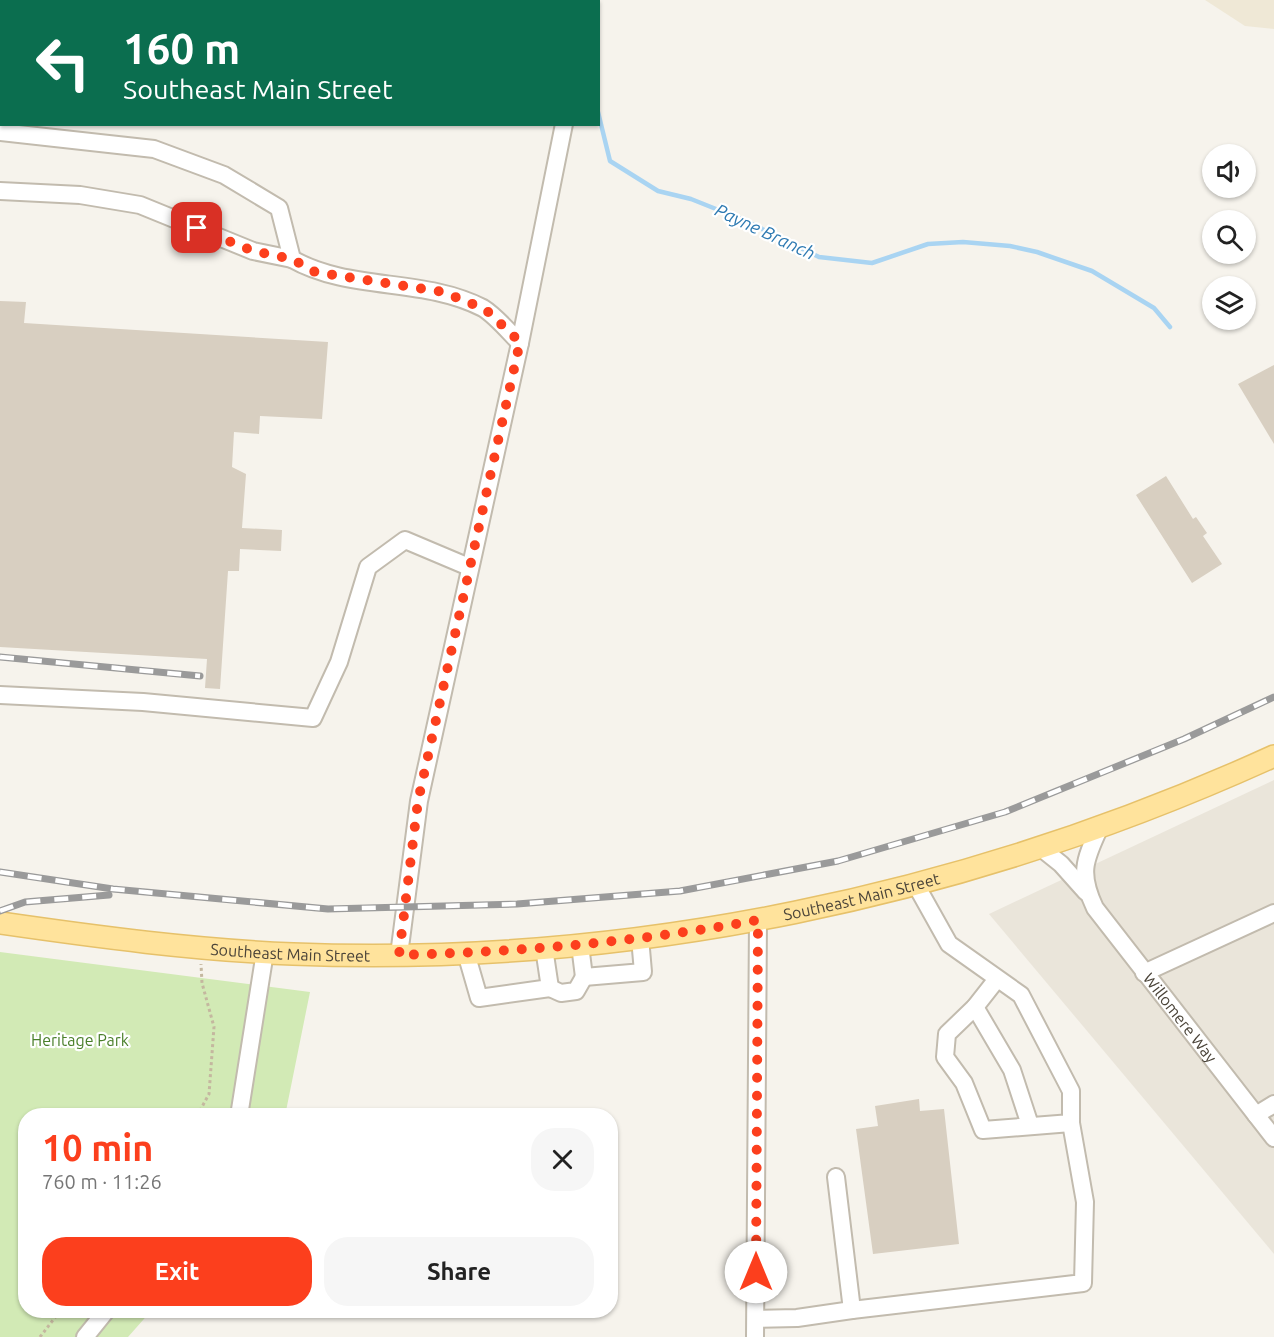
<!DOCTYPE html>
<meta charset="utf-8">
<style>
body{margin:0;font-family:Ubuntu,sans-serif;background:#f6f6f6;color:#222;height:100vh;display:flex;flex-direction:column;font-size:22px;white-space:nowrap}
*{box-sizing:border-box;margin:0}
p{font-size:20px;color:#767676}
.icon{flex:none;width:33px;height:33px;fill:none;stroke:currentColor;stroke-width:2;stroke-linecap:round;stroke-linejoin:round}
.map{position:relative;flex:1;overflow:hidden}
.details{position:absolute;left:18px;top:1108px;width:600px;height:210px;display:flex;flex-direction:column;background:#fff;border-radius:24px;box-shadow:0 2px 4px #0004}
.details>*{flex:none}
.top-card{position:absolute;left:0px;top:0px;width:600px;height:126px;box-shadow:0 2px 4px #0004;background:#0b6e4f;color:#fff;overflow:hidden}
.controls{position:absolute;left:1202px;top:144px;display:grid;gap:12px}
.controls a{display:grid;place-items:center;width:54px;height:54px;border-radius:50%;background:#fff;box-shadow:0 2px 4px #0004;font-size:30px}
.pin{position:absolute;display:grid;place-items:center;width:51px;height:51px;color:#fff;margin:-26px;border-radius:12px;box-shadow:0 3px 9px #0006}
.me{position:absolute;width:66px;margin:-33px;rotate:0deg;stroke-linejoin:round;filter:drop-shadow(0 0 4px #0008)}
.turn{display:flex;align-items:center;gap:21px;height:126px;padding:0 24px;font-size:27px}
.turn .icon{width:78px;height:78px;stroke-width:2.5}
.turn b{display:block;font-size:42px;line-height:51px}
.round{display:grid;place-items:center;flex:none;width:63px;height:63px;border-radius:24px;background:#f6f6f6}
.head{display:flex;align-items:center;justify-content:space-between;height:102px;padding:0 24px}
h1{font-size:36px;font-weight:600;line-height:45px;color:#fc3f1d}
.button{display:flex;gap:12px;margin-top:auto;padding:12px 24px}
.button a{flex:1;height:69px;border-radius:24px;background:#fc3f1d;color:#fff;font-size:24px;font-weight:600;line-height:69px;text-align:center}
.button a+a{background:#f6f6f6;color:#222}
.map>svg:first-child{display:block}
</style>
<div class="map">
<svg width="1274" height="1337" viewBox="0 0 1274 1337">
<rect width="100%" height="100%" fill="#f6f3ec"/>
<polygon fill="#eae5da" points="1274,780 1274,1254 989,914"/>
<polygon fill="#efe8d6" points="1205,0 1274,0 1274,29 1245,26"/>
<polygon fill="#d2eab5" points="0,952 310,992 285,1116 26,1116 26,1311 151,1311 128,1337 0,1337"/>
<g fill="none" stroke-linecap="round" stroke-linejoin="round">
<g stroke="#a9d4f2" stroke-width="4.5">
<polyline points="422,0 423,2"/>
<polyline points="598,112 610,161 658,191 691,199 746,221 819,257 872,263 928,244 963,242 1010,246 1037,252 1092,271 1154,308 1170,327"/>
</g>
</g>
<g fill="#d8cfc1">
<polygon points="0,301 26,302 24,323 328,342 322,419 260,416 259,434 234,432 232,467 246,474 242,528 282,530 281,551 240,549 239,571 228,571 220,689 205,688 207,659 0,647"/>
<polygon points="1274,365 1274,444 1238,384"/>
<polygon points="1166,476 1193,519 1196,517 1207,533 1203,536 1222,564 1192,583 1136,495"/>
<polygon points="919,1099 920,1111 944,1109 959,1244 873,1254 856,1129 878,1126 875,1106"/>
</g>
<g fill="none" stroke-linecap="round" stroke-linejoin="round">
<defs>
<g id="minor">
<polyline points="371,0 372,2"/>
<polyline points="0,24 2,24"/>
<path d="M0,132L154,149L224,175L279,208L292,259C350,292 423,277 483,308C496,316 509,332 520,343"/>
<polyline points="0,191 80,195 140,205 253,251 292,259"/>
<polyline points="0,695 143,702 313,718 339,662 368,567 405,540 469,567"/>
<path id="s1" d="M1099,829C1084,861 1079,874 1095,908L1274,1138"/>
<polyline points="1041,848 1061,864 1086,892"/>
<polyline points="916,885 949,944 1021,995 1071,1091 1071,1123 983,1130 964,1083 945,1057 947,1034 975,1007 997,979"/>
<polyline points="580,945 584,977 643,972 640,938"/>
<polyline points="466,953 479,998 550,988 544,948"/>
<polyline points="399,955 419,801 520,343 564,124"/>
<polyline points="1144,973 1274,913"/>
<polyline points="550,988 561,993 576,991 584,977"/>
<polyline points="975,1007 1012,1070 1030,1125"/>
<polyline points="1256,1115 1274,1104"/>
<polyline points="239,1116 265,952"/>
<polyline points="852,1310 1083,1283 1085,1202 1071,1123"/>
<polyline points="756,1319 797,1318 852,1310 836,1177"/>
<polyline points="85,1337 106,1311"/>
<polyline points="755,1337 758,920"/>
</g>
<g id="major">
<path id="s2" d="M0,923C97,937 195,950 293,954C631,967 967,896 1274,756"/>
</g>
</defs>
<use href="#minor" stroke="#c2bbae" stroke-width="20"/>
<use href="#major" stroke="#e6c16a" stroke-width="24"/>
<g stroke="#c4b79f" stroke-width="3" stroke-dasharray="3 3" stroke-linecap="butt">
<polyline points="197,1116 209,1094 214,1027 202,983 201,964"/>
<polyline points="40,1337 60,1311"/>
</g>
<use href="#minor" stroke="#fff" stroke-width="16"/>
<use href="#major" stroke="#ffe39c" stroke-width="21"/>
<defs>
<g id="rail">
<polyline points="0,657 200,676"/>
<polyline points="0,872 113,889 328,909 517,904 680,891 838,861 1005,812 1184,739 1274,697"/>
<polyline points="0,911 25,902 109,895"/>
</g>
</defs>
<use href="#rail" stroke="#9a9a9a" stroke-width="7"/>
<use href="#rail" stroke="#fff" stroke-width="4.5" stroke-dasharray="14" stroke-linecap="butt"/>
</g>
<g fill="none" stroke-linecap="round" stroke-linejoin="round">
<path stroke="#fc3f1d" stroke-width="10" stroke-dasharray="0 18" d="M197,228L253,251L292,259L315,272L443,292L485,309L520,342L418,801L399,955C519,952 639,942 758,920L756,1272"/>
</g>
<g text-anchor="middle" stroke-width="4.5" stroke-linejoin="round" paint-order="stroke">
<g font-size="16" fill="#4b4439" stroke="#fff">
<text dy="6" stroke="none"><textPath href="#s2" startOffset="868">Southeast Main Street</textPath></text>
<text dy="6" stroke="none"><textPath href="#s2" startOffset="292">Southeast Main Street</textPath></text>
<text dy="6" stroke="none"><textPath href="#s1" startOffset="222">Willomere Way</textPath></text>
</g>
<g font-size="16" fill="#4a7f2a" stroke="#fff">
<text x="80" y="1046">Heritage Park</text>
</g>
<g font-size="18" font-style="italic" fill="#2e7ab2" stroke="#fff">
<text transform="translate(765 232) rotate(25)" y="6">Payne Branch</text>
</g>
</g>
</svg>
<div class="controls">
<a><svg class="icon" aria-label="sound" viewBox="0 0 24 24"><path d="M4 9h4l5-4v14l-5-4H4zM17 9q2 3 0 6"/></svg></a>
<a><svg class="icon" aria-label="search" viewBox="0 0 24 24"><circle cx="10" cy="10" r="6"/><path d="M15 15l6 6"/></svg></a>
<a><svg class="icon" aria-label="layers" viewBox="0 0 24 24"><path d="M12 4l9 5-9 5-9-5zM3 14l9 5 9-5"/></svg></a>
</div>
<div class="pin" style="left:197px;top:228px;background:#d93025"><svg class="icon" aria-label="arrive" viewBox="0 0 24 24"><path d="M6 21V4h12l-3 4 3 4H6"/></svg></div>
<svg class="me" style="left:756px;top:1272px" viewBox="-20 -20 40 40"><circle r="19" fill="#fff"/><path d="M0-13L10 11 0 6-10 11z" fill="#fc3f1d"/></svg>
<div class="top-card">
<div class="turn"><svg class="icon" aria-label="left" viewBox="0 0 24 24"><path d="M17 20v-9H6M10 6l-5 5 5 5"/></svg><div><b>160 m</b>Southeast Main Street</div></div>
</div>
<section class="details">
<div class="head"><div><h1>10 min</h1><p>760 m · 11:26</p></div><a class="round"><svg class="icon" aria-label="close" viewBox="0 0 24 24"><path d="M6 6l12 12M18 6L6 18"/></svg></a></div>
<div class="button"><a>Exit</a><a>Share</a></div>
</section>
</div>
